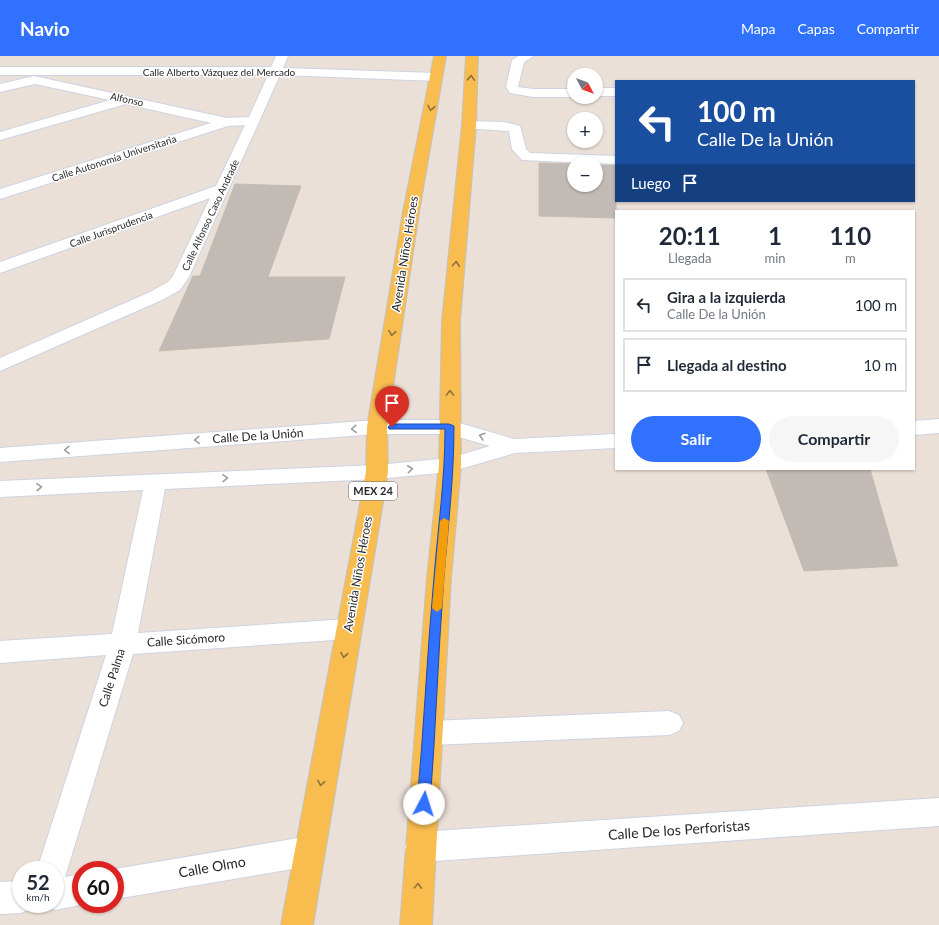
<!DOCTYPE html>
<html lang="es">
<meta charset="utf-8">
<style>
body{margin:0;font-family:Lato,sans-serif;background:#f6f6f7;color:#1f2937;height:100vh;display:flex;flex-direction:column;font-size:15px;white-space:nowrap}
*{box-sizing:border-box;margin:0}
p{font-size:13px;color:#747a83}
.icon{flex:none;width:22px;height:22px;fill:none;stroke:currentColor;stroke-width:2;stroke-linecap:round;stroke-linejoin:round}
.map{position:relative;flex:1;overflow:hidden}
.drawer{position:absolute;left:615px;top:154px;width:300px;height:260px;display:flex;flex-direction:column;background:#fff;border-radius:0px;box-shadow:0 1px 3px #0004}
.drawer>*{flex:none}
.banner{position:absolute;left:615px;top:24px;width:300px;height:122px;border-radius:0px;box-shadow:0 1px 3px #0004;background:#1a4fa0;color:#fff;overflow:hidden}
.needle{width:26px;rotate:131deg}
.buttons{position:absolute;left:567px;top:12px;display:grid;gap:8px}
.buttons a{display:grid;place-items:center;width:36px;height:36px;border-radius:50%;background:#fff;box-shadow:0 1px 3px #0004;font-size:20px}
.speed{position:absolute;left:12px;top:805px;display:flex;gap:8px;font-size:20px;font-weight:700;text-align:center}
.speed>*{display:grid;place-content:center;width:52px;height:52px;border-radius:50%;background:#fff;box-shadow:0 1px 3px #0004;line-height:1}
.speed small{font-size:10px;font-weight:400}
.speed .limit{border:6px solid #d22;background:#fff;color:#111}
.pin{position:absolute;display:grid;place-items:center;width:34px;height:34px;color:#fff;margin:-41px -17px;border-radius:50% 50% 50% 0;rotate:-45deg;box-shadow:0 0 4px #0007}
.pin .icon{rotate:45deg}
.me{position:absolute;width:44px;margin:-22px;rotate:5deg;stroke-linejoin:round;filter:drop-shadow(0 0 3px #0008)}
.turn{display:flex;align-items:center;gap:14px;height:84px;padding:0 16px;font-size:18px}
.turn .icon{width:52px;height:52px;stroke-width:2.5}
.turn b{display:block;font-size:28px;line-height:34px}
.then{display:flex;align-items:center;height:38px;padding:0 16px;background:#0003;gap:8px;font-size:15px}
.eta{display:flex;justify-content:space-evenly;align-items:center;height:68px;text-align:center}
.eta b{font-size:24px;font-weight:700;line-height:28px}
.action{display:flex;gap:8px;margin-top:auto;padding:8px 16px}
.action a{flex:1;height:46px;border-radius:24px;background:#3071ff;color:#fff;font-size:16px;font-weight:700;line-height:46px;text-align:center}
.action a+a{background:#f6f6f7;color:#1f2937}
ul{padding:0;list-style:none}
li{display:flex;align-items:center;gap:12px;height:54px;margin:0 8px 6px;padding:0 8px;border:2px solid #e0e1e3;border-radius:0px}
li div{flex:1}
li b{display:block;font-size:15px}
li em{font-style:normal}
header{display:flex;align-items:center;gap:24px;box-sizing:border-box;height:56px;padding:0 20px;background:#3071ff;color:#fff}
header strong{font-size:19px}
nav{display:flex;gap:22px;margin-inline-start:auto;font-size:14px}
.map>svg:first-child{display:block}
</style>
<header>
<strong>Navio</strong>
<nav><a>Mapa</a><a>Capas</a><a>Compartir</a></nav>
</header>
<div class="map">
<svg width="939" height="869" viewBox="0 0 939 869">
<rect width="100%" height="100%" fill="#ebe0d7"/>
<g fill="#c2bab4" stroke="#c6bcb1">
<polygon points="539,107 574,108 574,129 596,129 596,109 616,109 616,162 539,160"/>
<polygon points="235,128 301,130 268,221 345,221 329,283 159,295 193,220 200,220"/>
<polygon points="766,413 870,413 898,510 804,515"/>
</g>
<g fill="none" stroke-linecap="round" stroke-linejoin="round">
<defs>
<g id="minor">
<polygon points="276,0 288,0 283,12 437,17 443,21 437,25 280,19 189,221 180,234 162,244 0,315 0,302 150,236 168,226 173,220 210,142 0,217 0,206 216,130 245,69 228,70 0,143 0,133 211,67 126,48 0,84 0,76 110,44 35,28 0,36 0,28 34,20 227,62 249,61 268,19 0,19 0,11 271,11"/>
<polygon points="518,0 534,0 524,6 518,31 533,33 574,33 574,41 533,41 510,37 506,31 512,4"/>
<rect x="596" y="32" width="20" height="8"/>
<polygon points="469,65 505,66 520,70 526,93 530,97 616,100 616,108 522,104 512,93 509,75 464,72 462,69 464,66"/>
<polygon points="939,363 939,377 914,379 914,365"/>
<polygon points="377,364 449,364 514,383 616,378 616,392 515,397 450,416 377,423 165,433 138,577 348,563 357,566 361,573 357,580 348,583 133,598 65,821 81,818 81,848 85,848 55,854 44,849 55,848 55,814 37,814 106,599 0,607 0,585 112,578 143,434 0,441 0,425 377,409 450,402 490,390 448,378 377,378 0,406 0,392"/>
<polygon points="669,655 679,659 683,667 679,675 669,679 430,689 420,686 416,677 420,668 430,665"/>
<polygon points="939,742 939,770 420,806 409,801 405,791 409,781 420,776"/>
<polygon points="310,780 321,785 325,795 321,805 310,810 115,843 115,814 111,814 115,813"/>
<polygon points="21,825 21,848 34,848 32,852 21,857 0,858 0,826"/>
</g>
<g id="major">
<polygon points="434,0 446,0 419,156 387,371 388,416 313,869 281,869 366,416 367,371 403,156"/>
<polygon points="466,0 478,0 476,69 460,265 461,409 451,522 432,869 400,869 427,522 439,409 442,265 462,69"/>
</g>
</defs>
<use href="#minor" stroke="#cdd3e2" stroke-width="2"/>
<use href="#major" stroke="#c3c3c3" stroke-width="2"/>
<use href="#minor" fill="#fff" fill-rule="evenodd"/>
<use href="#major" fill="#f8bc4f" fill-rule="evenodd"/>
</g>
<defs><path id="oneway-chevron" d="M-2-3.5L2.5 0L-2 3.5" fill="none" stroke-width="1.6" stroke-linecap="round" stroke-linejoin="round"/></defs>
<g stroke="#90723b">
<use href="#oneway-chevron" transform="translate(471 22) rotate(-88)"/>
<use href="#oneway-chevron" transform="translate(431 52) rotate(101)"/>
<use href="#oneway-chevron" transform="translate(456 208) rotate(-85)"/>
<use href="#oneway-chevron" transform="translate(392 277) rotate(99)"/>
<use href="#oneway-chevron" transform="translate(450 337) rotate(-89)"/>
<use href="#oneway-chevron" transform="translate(344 599) rotate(100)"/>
<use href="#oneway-chevron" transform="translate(321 727) rotate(100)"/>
<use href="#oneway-chevron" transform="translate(418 830) rotate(-87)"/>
</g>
<g stroke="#9e9e9e">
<use href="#oneway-chevron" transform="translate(354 373) rotate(176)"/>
<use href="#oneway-chevron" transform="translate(482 380) rotate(-163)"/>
<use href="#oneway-chevron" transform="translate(197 384) rotate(176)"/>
<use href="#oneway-chevron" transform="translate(67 394) rotate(176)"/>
<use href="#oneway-chevron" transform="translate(410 413) rotate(-6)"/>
<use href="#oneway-chevron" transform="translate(225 422) rotate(-2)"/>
<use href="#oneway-chevron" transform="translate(39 431) rotate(-3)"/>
</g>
<path fill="#3071ff" stroke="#1f49a6" d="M392,368H449L454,370C454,421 448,471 444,521C438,597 436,673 430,748L428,752L424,754L419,752L417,748C424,673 427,597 434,521C438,472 445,423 445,373H389L388,371Z"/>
<polygon fill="#f59e0b" points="444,462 449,465 442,552 437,556 432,552 440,465"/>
<g text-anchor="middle" stroke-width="3" stroke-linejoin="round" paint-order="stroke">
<g font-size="10" fill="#272727" stroke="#fff">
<text x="219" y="20">Calle Alberto Vázquez del Mercado</text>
<text transform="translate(127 43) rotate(12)" y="4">Alfonso</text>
<text transform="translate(114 102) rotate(-18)" y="4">Calle Autonomía Universitaria</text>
<text transform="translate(210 159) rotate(-65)" y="4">Calle Alfonso Caso Andrade</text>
<text transform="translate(111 173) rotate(-20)" y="4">Calle Jurisprudencia</text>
</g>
<rect fill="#fff" stroke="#686868" stroke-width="1" x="349" y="426" width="48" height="18" rx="3"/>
<g font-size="11" font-weight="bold" fill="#272727">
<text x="373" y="439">MEX 24</text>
</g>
<g font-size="12" fill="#272727" stroke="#fff">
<text transform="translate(405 198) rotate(-81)" y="4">Avenida Niños Héroes</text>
<text transform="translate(258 380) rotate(-4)" y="4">Calle De la Unión</text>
<text transform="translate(358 518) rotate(-80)" y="4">Avenida Niños Héroes</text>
<text transform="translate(186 584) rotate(-4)" y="4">Calle Sicómoro</text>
<text transform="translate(112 622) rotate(-72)" y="4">Calle Palma</text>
</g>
<g font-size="14" fill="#272727" stroke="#fff">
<text transform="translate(679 774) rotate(-4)" y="5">Calle De los Perforistas</text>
<text transform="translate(212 811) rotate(-10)" y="5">Calle Olmo</text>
</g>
</g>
</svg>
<div class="buttons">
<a><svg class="needle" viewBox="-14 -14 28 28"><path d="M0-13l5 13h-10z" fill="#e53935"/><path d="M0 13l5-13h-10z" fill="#747a83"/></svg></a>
<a>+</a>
<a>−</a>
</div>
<div class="speed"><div>52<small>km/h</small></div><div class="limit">60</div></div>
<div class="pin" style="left:392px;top:371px;background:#d93025"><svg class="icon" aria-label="arrive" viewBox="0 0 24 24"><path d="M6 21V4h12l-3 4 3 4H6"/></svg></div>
<svg class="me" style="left:424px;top:748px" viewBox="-20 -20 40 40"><circle r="19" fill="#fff"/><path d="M0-13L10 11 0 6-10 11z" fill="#3071ff"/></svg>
<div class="banner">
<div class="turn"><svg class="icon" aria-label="left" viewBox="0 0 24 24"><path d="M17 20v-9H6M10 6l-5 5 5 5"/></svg><div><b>100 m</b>Calle De la Unión</div></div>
<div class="then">Luego<svg class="icon" aria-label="arrive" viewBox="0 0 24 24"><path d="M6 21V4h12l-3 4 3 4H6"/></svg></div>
</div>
<section class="drawer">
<div class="eta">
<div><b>20:11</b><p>Llegada</p></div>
<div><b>1</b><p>min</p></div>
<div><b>110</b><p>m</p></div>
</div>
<ul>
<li><svg class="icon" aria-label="left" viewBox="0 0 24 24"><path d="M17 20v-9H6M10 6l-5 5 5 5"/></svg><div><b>Gira a la izquierda</b><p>Calle De la Unión</p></div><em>100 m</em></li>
<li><svg class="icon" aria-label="arrive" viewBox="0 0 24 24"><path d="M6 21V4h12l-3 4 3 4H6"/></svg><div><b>Llegada al destino</b></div><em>10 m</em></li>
</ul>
<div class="action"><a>Salir</a><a>Compartir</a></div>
</section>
</div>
